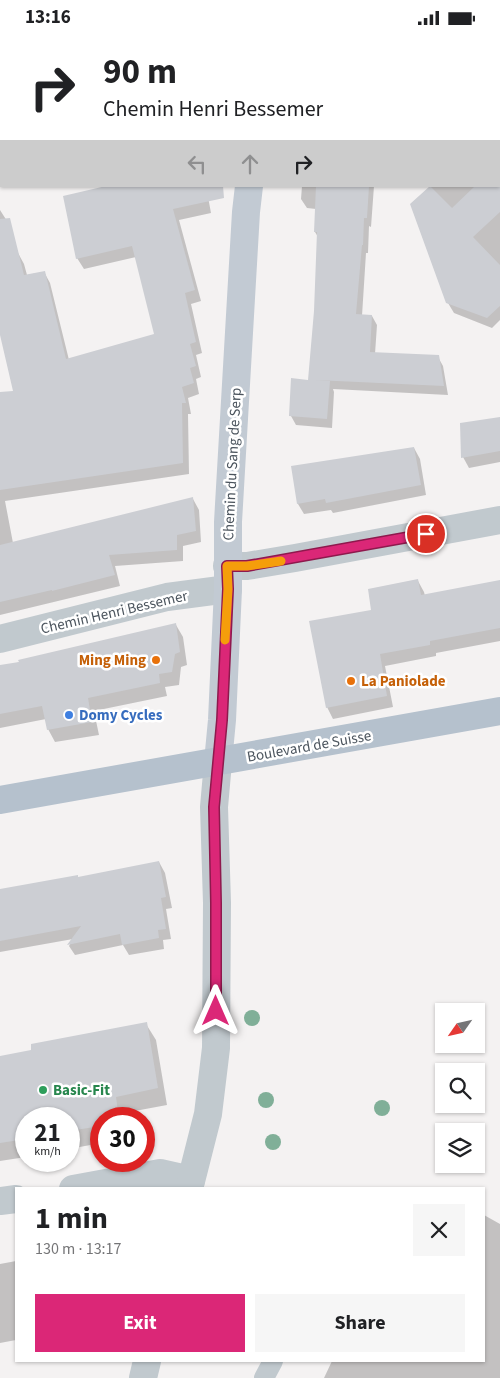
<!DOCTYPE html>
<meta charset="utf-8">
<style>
body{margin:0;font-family:"Source Sans 3",sans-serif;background:#f6f6f6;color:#202124;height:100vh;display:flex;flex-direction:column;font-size:19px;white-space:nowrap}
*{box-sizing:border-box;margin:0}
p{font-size:16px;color:#757577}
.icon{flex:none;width:28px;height:28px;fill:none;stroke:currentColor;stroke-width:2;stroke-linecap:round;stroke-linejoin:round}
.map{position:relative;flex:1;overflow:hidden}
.details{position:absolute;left:15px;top:1152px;width:470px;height:175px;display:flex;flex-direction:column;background:#fff;border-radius:0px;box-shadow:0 1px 4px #0004}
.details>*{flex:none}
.banner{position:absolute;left:0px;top:0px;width:500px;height:152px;box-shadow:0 1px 4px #0004;background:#fff;color:#202124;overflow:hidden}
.needle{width:32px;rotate:236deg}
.fabs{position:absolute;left:435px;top:968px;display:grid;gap:10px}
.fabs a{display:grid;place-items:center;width:50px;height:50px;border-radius:0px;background:#fff;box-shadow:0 1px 4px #0004;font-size:25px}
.speed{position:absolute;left:15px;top:1072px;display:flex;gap:10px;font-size:25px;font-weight:700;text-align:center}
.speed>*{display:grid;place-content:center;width:65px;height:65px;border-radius:50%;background:#fff;box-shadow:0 1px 4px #0004;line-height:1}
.speed small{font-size:12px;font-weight:400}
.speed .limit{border:8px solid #d22;background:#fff;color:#111}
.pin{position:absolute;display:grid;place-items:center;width:42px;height:42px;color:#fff;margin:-21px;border:2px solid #fff;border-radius:50%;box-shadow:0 1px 5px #0007}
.me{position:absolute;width:55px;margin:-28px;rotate:0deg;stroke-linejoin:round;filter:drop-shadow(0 0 4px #0008)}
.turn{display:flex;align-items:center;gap:18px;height:105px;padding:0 20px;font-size:22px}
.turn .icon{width:65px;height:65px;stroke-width:2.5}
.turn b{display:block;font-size:35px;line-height:42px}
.lanes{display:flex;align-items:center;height:48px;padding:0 20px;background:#0003;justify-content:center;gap:25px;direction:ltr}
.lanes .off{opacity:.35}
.round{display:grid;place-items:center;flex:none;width:52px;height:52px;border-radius:0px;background:#f6f6f6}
.summary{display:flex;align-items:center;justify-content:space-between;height:85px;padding:0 20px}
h1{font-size:30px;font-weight:700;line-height:38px}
.cta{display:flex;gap:10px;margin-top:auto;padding:10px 20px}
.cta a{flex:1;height:58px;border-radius:0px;background:#db2777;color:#fff;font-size:20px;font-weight:700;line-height:58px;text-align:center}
.cta a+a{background:#f6f6f6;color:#202124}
.status{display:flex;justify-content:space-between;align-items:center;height:35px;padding:0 25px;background:#fff;direction:ltr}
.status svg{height:14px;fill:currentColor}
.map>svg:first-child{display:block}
</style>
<div class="status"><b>13:16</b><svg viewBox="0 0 49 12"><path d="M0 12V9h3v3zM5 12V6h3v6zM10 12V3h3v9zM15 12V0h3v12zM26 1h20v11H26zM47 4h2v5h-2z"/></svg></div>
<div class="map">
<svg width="500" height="1343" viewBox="0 0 500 1343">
<rect width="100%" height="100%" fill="#f4f2f2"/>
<g fill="#0003">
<polygon points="41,0 217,0 217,1 40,1"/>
<polygon points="335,0 354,0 354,1 336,1"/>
<polygon points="379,0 392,0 393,1 379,1"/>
<polygon points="499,132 500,134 500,285 492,293 454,278 448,268 411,169 432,151 499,151"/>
<polygon points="206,151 211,178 179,185 201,266 191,269 202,318 196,320 201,342 196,344 199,359 188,363 191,379 188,379 189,439 5,466 13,508 193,464 199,475 201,507 183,511 183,526 115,531 120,551 0,580 0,420 29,413 0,292 0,175 7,186 18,218 24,229 27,240 44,237 50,248 69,325 156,300 136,222 84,234 77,223"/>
<polygon points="302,151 374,151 371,192 369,191 368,218 366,218 362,281 372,281 377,290 375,319 438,322 443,331 448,360 333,354 334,357 332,393 296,390 291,381 293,345 309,346 315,276 318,202 315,197 316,174 307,173 301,164"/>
<polygon points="500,383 500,427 469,433 463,422"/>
<polygon points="414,413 420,424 426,460 333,478 331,475 304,479 298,469 292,432"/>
<polygon points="418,546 424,557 425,561 500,547 500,606 436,618 436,621 385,631 393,672 333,684 327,672 373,576"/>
<polygon points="176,590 183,602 187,630 181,632 179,650 165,652 167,661 94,676 99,700 55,707 48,694 46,684 0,693 0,632"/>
<polygon points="159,827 165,838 172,873 166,874 171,904 163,905 164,914 129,920 123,910 75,920 69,911 73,904 0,917 0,856 78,843"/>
<polygon points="146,989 156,1005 167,1070 124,1078 125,1084 101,1084 101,1108 69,1114 69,1084 26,1084 26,1122 0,1126 0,1022 32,1016"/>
<polygon points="484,1180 500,1189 500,1343 324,1343 332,1326 484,1326"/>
<polygon points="16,1226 16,1305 0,1308 0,1229"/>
</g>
<g fill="#ccced3">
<polygon points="106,151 223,151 224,163 173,174 195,255 185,258 196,307 190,309 196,331 190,333 194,348 182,352 186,368 182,368 183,428 0,455 0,357 13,356 0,300 0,184 10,183 24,240 45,236 66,324 154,299 132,211 76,224 63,161"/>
<polygon points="316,151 369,151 367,183 364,183 363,210 362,210 356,279 372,280 370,317 439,320 444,351 315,345 330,346 327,384 289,381 291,343 308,345 314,276 317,197 314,197"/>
<polygon points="430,151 452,173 475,151 500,151 500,177 473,202 500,230 500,271 487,283 446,268 410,169"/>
<polygon points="500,382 500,416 461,423 460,388"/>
<polygon points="414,412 421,450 326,468 325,464 297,469 291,431"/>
<polygon points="193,462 196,496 177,500 177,515 109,520 115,540 52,556 52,555 0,567 0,510"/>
<polygon points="418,544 421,560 500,545 500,593 430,606 430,610 380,619 387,661 326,673 309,586 371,575 368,554"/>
<polygon points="176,588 180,617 175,619 172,637 159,639 160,648 88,663 92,687 47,695 42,671 0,679 0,630 19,627 18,625"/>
<polygon points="159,826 166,862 161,863 166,894 158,895 159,903 122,910 120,899 67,910 81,891 0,906 0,854 78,840 78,842"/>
<polygon points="147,987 158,1053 116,1062 119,1084 101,1084 101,1091 69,1096 69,1084 26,1084 26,1104 0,1108 0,1021 31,1015 31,1009"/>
</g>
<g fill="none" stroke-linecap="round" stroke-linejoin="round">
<polyline stroke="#c1c9ce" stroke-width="20" points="264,1343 273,1326"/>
<g stroke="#c1c9ce" stroke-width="28">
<polyline points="459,0 460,1"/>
<polyline points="499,42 500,44"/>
<polyline points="0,128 1,127"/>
<polyline points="227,531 247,531 295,523 500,485"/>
<polyline points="0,604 167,562 228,554"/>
<polyline points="73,1154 160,1138 191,1145"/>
<polyline points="189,1154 208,1079 216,1013 217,868 214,772 218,727"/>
<polyline points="0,1166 16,1164"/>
<polyline points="143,1343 147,1326"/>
</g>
<g stroke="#c2cad3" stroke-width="28">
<polyline points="266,1 267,0"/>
<polyline points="218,727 222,685 228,554 228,487 246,177 249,151"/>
</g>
<polyline stroke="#b5c1cd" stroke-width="28" points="0,765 500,676"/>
</g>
<g fill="#80af98">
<circle cx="252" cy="983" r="8"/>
<circle cx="266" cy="1065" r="8"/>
<circle cx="382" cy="1073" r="8"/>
<circle cx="273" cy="1107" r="8"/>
</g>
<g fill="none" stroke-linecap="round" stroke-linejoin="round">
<defs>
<polyline id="route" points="216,976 216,868 214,772 222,685 228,554 227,531 247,531 426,499"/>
</defs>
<use href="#route" stroke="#8e194d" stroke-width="12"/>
<use href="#route" stroke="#db2777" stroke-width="9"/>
<polyline stroke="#f59e0b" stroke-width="9" points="225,605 228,554 227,531 247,531 281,526"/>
</g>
<g fill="#e8710a" stroke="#fff" stroke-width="2">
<circle cx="156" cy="625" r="5"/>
<circle cx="351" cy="646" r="5"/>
</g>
<circle fill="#3f7fe0" stroke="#fff" stroke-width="2" cx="69" cy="680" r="5"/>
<circle fill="#2e9e5b" stroke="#fff" stroke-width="2" cx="43" cy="1055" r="5"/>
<g text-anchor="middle" stroke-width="5" stroke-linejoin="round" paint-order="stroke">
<g font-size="15" fill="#4b545d" stroke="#fff">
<text transform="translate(232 429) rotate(-87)" y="5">Chemin du Sang de Serp</text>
<text transform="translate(114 577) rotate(-13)" y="5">Chemin Henri Bessemer</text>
<text transform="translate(309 711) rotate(-10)" y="5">Boulevard de Suisse</text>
</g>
<g font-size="15" font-weight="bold" fill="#c56008" stroke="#fff" text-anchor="end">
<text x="146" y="630">Ming Ming</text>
<text x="361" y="651" text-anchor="start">La Paniolade</text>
</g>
<g font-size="15" font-weight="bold" fill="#366cbe" stroke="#fff" text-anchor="start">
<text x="79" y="685">Domy Cycles</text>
</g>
<g font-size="15" font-weight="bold" fill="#27864d" stroke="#fff" text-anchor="start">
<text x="53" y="1060">Basic-Fit</text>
</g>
</g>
</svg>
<div class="fabs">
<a><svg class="needle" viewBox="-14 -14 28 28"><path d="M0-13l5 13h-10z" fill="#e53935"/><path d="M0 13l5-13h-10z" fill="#757577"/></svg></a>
<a><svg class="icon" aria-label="search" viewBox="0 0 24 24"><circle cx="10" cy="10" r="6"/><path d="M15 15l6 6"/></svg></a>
<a><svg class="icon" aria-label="layers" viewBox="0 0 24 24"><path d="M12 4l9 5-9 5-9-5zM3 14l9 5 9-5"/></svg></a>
</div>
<div class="speed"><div>21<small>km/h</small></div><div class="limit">30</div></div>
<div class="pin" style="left:426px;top:499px;background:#d93025"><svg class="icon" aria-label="arrive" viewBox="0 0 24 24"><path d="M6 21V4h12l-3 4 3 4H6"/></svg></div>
<svg class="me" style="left:216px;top:976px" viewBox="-20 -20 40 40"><path d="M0-17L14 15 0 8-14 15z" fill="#db2777" stroke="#fff" stroke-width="4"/></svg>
<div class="banner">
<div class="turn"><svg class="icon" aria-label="right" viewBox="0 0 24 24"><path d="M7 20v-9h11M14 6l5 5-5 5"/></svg><div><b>90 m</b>Chemin Henri Bessemer</div></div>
<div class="lanes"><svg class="icon off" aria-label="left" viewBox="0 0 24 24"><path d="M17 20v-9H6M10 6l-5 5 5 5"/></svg><svg class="icon off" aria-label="ahead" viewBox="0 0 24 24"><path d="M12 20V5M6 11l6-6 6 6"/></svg><svg class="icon" aria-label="right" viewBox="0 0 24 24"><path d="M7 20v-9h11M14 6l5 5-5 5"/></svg></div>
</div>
<section class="details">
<div class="summary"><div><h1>1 min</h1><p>130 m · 13:17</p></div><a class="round"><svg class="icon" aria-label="close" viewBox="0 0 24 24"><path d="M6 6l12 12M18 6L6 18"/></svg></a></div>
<div class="cta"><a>Exit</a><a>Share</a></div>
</section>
</div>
